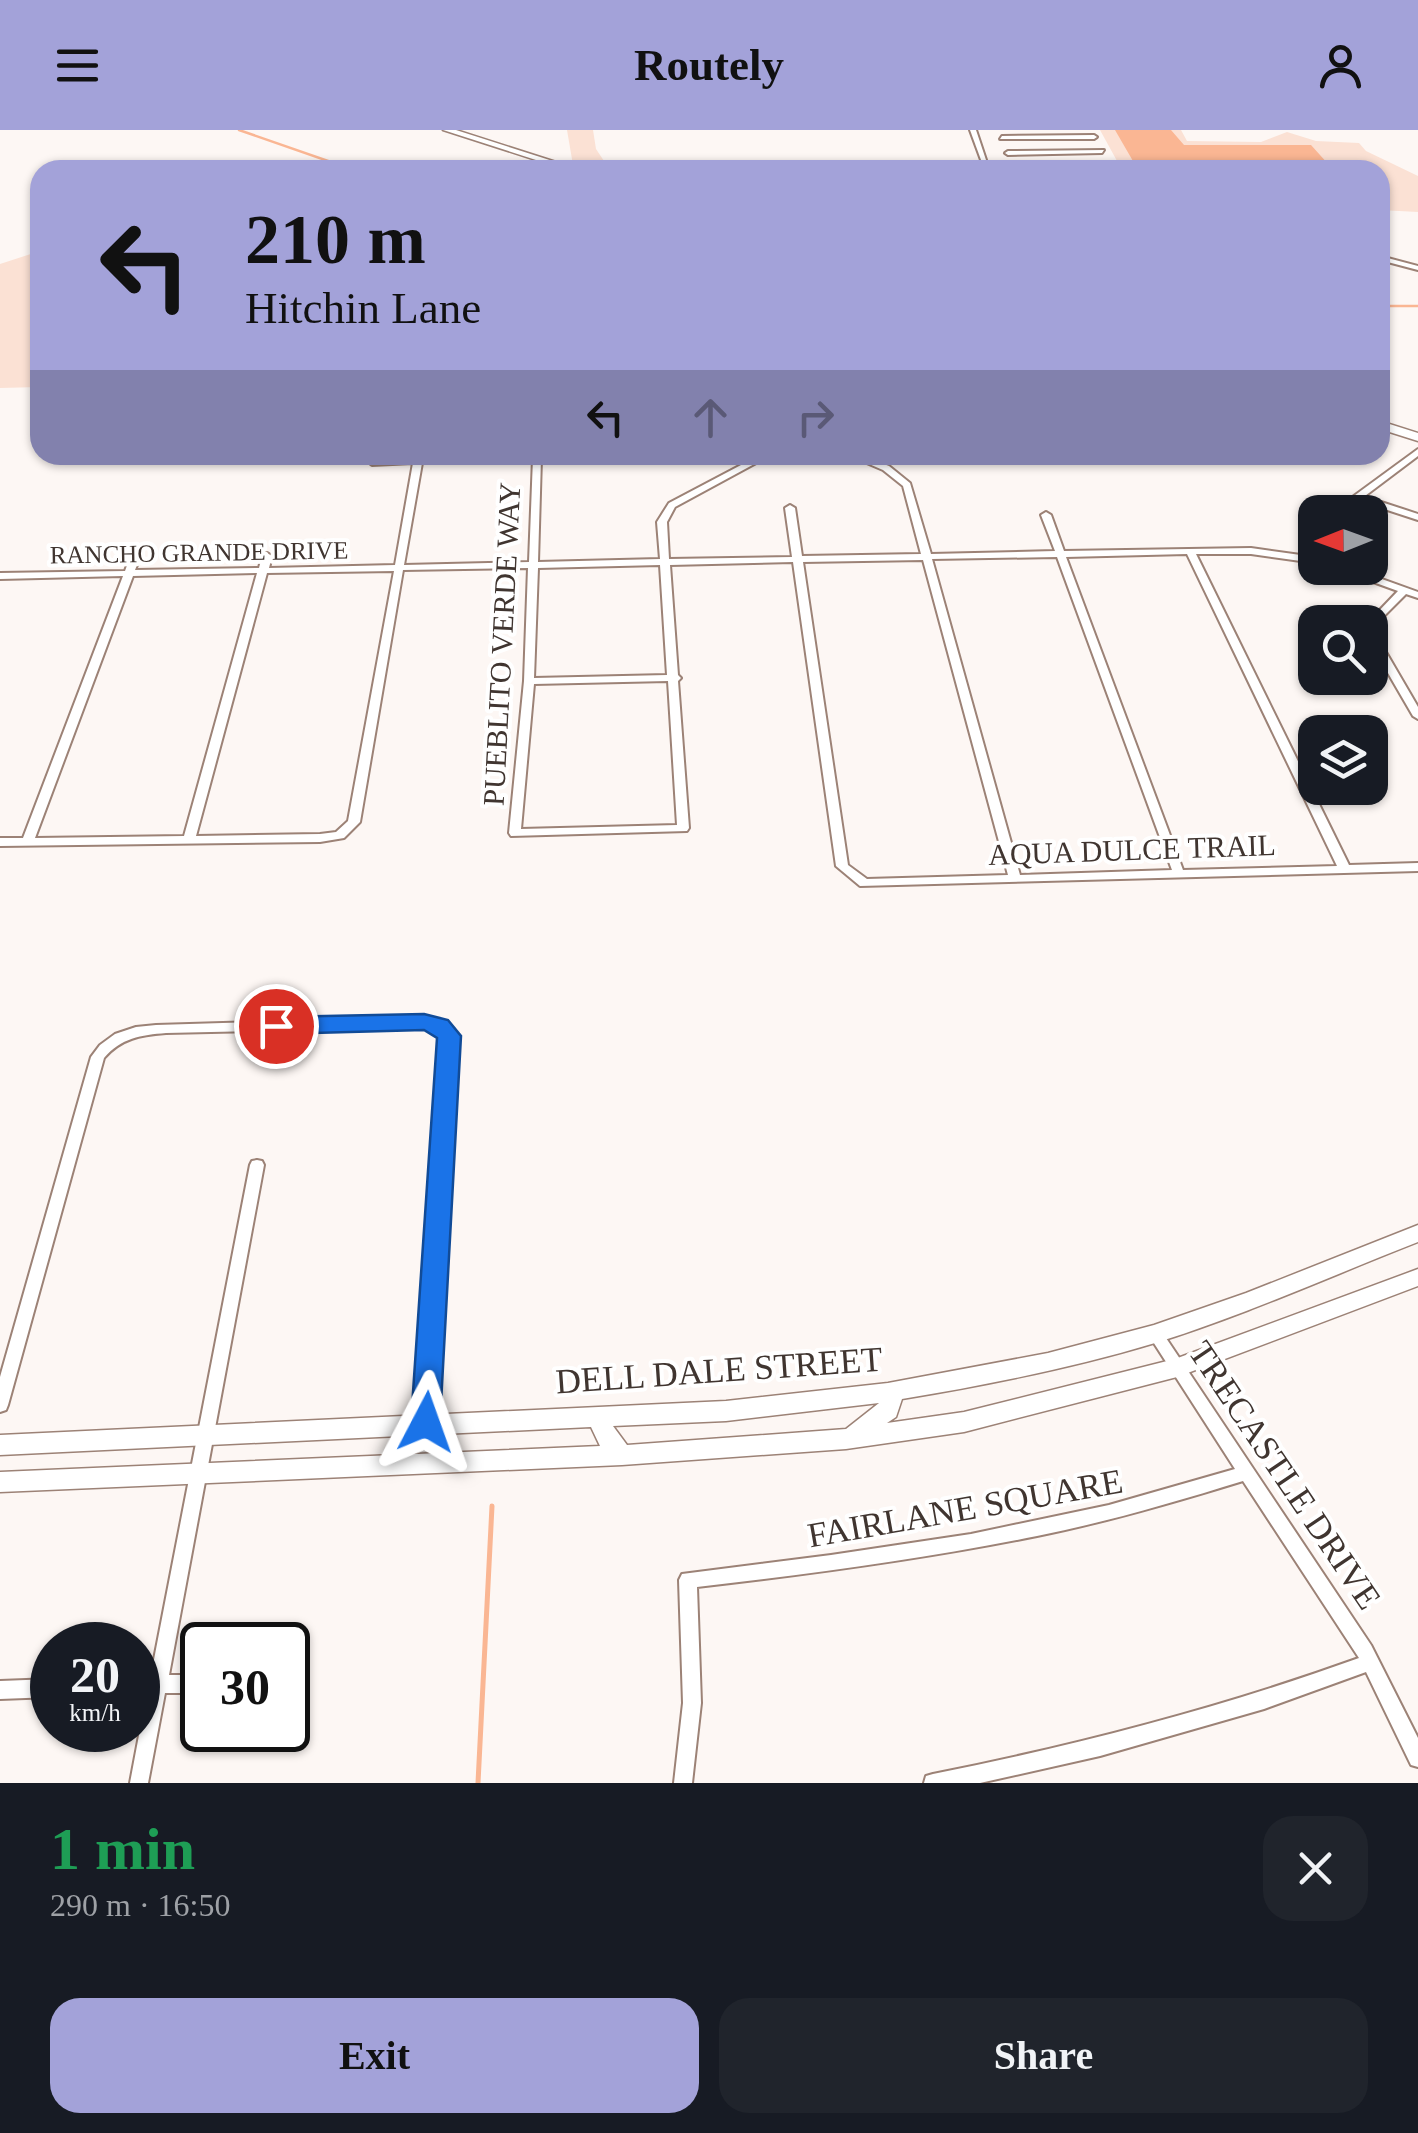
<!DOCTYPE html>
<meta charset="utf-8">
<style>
body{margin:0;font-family:"Times New Roman",serif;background:#20242c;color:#f1f3f6;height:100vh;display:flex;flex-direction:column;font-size:38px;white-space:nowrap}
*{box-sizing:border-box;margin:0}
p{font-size:32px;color:#9ea1a6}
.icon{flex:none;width:55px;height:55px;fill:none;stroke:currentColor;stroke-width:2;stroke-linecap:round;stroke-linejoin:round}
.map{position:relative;height:1653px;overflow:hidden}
.panel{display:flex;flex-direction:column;background:#171b24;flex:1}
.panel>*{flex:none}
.hud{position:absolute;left:30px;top:30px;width:1360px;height:305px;border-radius:30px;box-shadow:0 2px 8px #0004;background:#a3a2d9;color:#111;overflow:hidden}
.needle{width:65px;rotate:269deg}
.controls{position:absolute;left:1298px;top:365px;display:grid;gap:20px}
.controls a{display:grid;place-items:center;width:90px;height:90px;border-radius:20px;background:#171b24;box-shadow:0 2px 8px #0004;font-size:50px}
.speed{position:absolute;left:30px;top:1492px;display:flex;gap:20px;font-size:50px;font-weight:700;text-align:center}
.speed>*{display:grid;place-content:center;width:130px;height:130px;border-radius:50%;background:#171b24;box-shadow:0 2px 8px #0004;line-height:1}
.speed small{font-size:25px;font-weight:400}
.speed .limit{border:5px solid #111;border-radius:15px;background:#fff;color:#111}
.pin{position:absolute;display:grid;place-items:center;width:85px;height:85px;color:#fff;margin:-42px;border:5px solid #fff;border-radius:50%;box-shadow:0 2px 10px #0007}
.me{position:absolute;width:110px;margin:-55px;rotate:4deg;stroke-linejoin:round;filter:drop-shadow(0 0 8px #0008)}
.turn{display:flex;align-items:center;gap:35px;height:210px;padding:0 50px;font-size:45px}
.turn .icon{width:130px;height:130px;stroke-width:2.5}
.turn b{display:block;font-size:70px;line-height:85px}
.lanes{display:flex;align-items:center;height:95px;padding:0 50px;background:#0003;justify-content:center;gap:50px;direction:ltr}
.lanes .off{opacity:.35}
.round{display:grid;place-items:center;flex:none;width:105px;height:105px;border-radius:30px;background:#20242c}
.headline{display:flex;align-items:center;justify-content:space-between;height:170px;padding:0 50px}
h1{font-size:60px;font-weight:700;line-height:75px;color:#1e9e55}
.primary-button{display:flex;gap:20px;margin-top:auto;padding:20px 50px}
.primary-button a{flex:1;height:115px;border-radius:30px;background:#a3a2d9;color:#111;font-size:40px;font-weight:700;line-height:115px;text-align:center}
.primary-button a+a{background:#20242c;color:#f1f3f6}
header{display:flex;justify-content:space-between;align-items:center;height:130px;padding:0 50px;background:#a3a2d9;color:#111;font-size:45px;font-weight:700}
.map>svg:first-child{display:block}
</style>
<header><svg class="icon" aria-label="menu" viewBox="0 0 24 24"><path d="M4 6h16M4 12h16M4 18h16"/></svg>Routely<svg class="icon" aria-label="person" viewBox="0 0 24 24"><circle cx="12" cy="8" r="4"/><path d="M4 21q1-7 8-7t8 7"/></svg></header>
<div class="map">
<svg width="1418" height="1653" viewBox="0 0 1418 1653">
<rect width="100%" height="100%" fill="#fdf7f4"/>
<g fill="#fbe1d4">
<polygon points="567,0 593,0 596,19 606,34 598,38 573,35"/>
<polygon points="1100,0 1181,0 1187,11 1261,12 1287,2 1316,11 1359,13 1366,21 1418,46 1418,82 1380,80 1380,40 1122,40"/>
<polygon points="40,121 40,257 0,258 0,134"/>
</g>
<polygon fill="#fab693" points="1115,0 1171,0 1184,15 1311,15 1329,35 1144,40 1137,38"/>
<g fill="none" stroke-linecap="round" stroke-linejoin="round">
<g stroke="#fab693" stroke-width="2.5">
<polyline points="239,0 354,40"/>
<polyline points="1380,176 1418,176"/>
</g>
<polyline stroke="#fab693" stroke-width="5" points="478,1653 492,1376"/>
<defs>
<g id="street">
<polygon points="970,0 976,0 989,39 984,38"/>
<polygon points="1002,6 1094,5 1097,7 1094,9 1000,9"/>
<polygon points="1104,20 1102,23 1008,25 1005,23 1008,21"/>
<polygon points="1015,34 1108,33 1111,35 1108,37 1013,37"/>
<polygon points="1380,126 1418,136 1418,140 1380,130"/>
<polygon points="1418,319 1418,326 1353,375 1347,375 1347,371"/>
<path d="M484,325H555L551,328H541L538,432L660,429L657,392L669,373L760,325H771L675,377L667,392L669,429L792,427L785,378L790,375L795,378L802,426L921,424L903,356L883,340L848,325H860L889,336L910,353L931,424L1055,421L1041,385L1046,382L1051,385L1064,421L1251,418L1315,427V433L1251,424H1196L1349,735L1418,733V741L860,756L836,736L793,432L670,435L678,545L681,548L678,551L689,698L687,701L511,706L509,703L524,551L528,438L403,440L360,692L344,708L320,712L0,716V708H23L123,446L0,449V443L125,441L129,430L134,427L139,430L135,440L259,438L262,426L267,423L272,426L269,438L395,435L413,333L372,335L368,332L369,330ZM533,328L529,432L404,435L422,333ZM1187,424L1337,736L1183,740L1066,427ZM1057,427L1172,740L1020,745L932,429ZM923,430L1008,745L867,749L848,735L803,432ZM660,435L667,545L534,548L538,438ZM394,441L348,691L336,702L320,704L196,706L267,443ZM257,443L184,706L35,708L133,446ZM668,551L677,695L521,699L534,554Z"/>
<polygon points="1378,371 1418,384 1418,390 1375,376 1375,372"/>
<polygon points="1339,438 1351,438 1418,462 1418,468 1406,464 1385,485 1376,505 1418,577 1418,589 1413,586 1370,512 1370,497 1376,484 1398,461 1340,440"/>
<path d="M423,887C442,893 454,898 458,919L434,1292L432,1297L426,1299L420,1297L418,1292L444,919C442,905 436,901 423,897L166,903C141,905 121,908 104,928L8,1275L6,1280L0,1282V1247L91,927L100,915L115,904L136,897L156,895Z"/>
<polygon points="257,1030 262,1031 264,1035 169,1545 202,1545 202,1563 165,1563 148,1653 130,1653 147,1563 138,1563 138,1545 151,1545 250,1035 252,1031"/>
<path d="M1155,1197L1160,1199L1371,1515L1418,1608V1637L1411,1635L1366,1542L1264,1579L1100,1626L980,1653H924L926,1646L933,1644C1078,1615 1220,1578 1359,1528L1243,1351C1175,1372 1107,1392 1037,1406C924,1429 811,1444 697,1457L701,1573L692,1653H674L683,1573L679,1450L682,1444L831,1425L971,1404L1109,1375L1235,1339L1150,1207L1147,1203L1150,1199Z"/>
<polygon points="52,1549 52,1567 0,1569 0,1551"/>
</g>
<g id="secondary">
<polygon points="443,0 456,0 581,40 567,40"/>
<polygon points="1380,291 1418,303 1418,311 1380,299"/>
<path d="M1418,1095V1112C1331,1146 1245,1185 1155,1213C1072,1238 987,1255 902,1269L896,1287L887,1293L964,1282L1175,1229L1418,1139V1156L1177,1247L964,1302L846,1319L622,1335L0,1362V1342L600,1316L591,1297L0,1325V1305L726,1271L888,1253L1048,1223L1154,1195L1246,1163ZM879,1273L846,1299L627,1315L613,1296L726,1291Z"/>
</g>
</defs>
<use href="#street" stroke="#9c8276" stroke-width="4"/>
<use href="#secondary" stroke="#9c8276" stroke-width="3"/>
<use href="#street" fill="#fff" fill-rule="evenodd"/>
<use href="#secondary" fill="#fff" fill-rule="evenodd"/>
</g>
<polygon fill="#1a73e8" stroke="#114b97" stroke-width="2.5" points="424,884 448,890 461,906 440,1292 436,1301 426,1305 415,1301 411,1292 437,908 424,900 276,904 265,896 276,887"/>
<g text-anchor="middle" stroke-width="8" stroke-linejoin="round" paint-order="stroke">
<g font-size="25" fill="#403530" stroke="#fff">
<text transform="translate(199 422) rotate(-1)" y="9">RANCHO GRANDE DRIVE</text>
</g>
<g font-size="30" fill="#403530" stroke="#fff">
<text transform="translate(502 514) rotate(-87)" y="10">PUEBLITO VERDE WAY</text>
<text transform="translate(1132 720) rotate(-2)" y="10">AQUA DULCE TRAIL</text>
</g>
<g font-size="35" fill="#403530" stroke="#fff">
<text transform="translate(719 1240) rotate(-4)" y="12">DELL DALE STREET</text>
<text transform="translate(1285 1345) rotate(56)" y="12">TRECASTLE DRIVE</text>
<text transform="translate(965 1378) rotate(-10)" y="12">FAIRLANE SQUARE</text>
</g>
</g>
</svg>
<div class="controls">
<a><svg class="needle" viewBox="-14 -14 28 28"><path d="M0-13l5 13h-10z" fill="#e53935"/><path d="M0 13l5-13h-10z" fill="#9ea1a6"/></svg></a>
<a><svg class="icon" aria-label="search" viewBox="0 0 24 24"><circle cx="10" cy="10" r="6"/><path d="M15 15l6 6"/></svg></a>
<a><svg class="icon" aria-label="layers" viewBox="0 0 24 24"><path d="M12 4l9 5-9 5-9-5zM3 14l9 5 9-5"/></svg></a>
</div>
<div class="speed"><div>20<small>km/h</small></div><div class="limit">30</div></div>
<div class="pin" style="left:276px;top:896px;background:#d93025"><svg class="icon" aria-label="arrive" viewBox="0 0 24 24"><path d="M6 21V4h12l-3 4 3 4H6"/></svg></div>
<svg class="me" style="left:426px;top:1292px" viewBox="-20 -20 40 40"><path d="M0-17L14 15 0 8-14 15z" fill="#1a73e8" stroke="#fff" stroke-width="4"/></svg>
<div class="hud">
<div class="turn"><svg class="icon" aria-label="left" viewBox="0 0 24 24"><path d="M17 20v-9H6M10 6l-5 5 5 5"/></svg><div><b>210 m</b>Hitchin Lane</div></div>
<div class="lanes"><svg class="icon" aria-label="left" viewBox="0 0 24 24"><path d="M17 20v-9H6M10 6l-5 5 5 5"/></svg><svg class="icon off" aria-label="ahead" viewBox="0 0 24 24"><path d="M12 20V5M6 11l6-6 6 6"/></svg><svg class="icon off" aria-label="right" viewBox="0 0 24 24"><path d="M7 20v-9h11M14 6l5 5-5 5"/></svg></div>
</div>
</div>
<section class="panel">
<div class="headline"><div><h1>1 min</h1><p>290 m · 16:50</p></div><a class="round"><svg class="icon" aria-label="close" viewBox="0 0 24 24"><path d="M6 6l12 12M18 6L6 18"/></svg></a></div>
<div class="primary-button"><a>Exit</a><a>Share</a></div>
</section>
